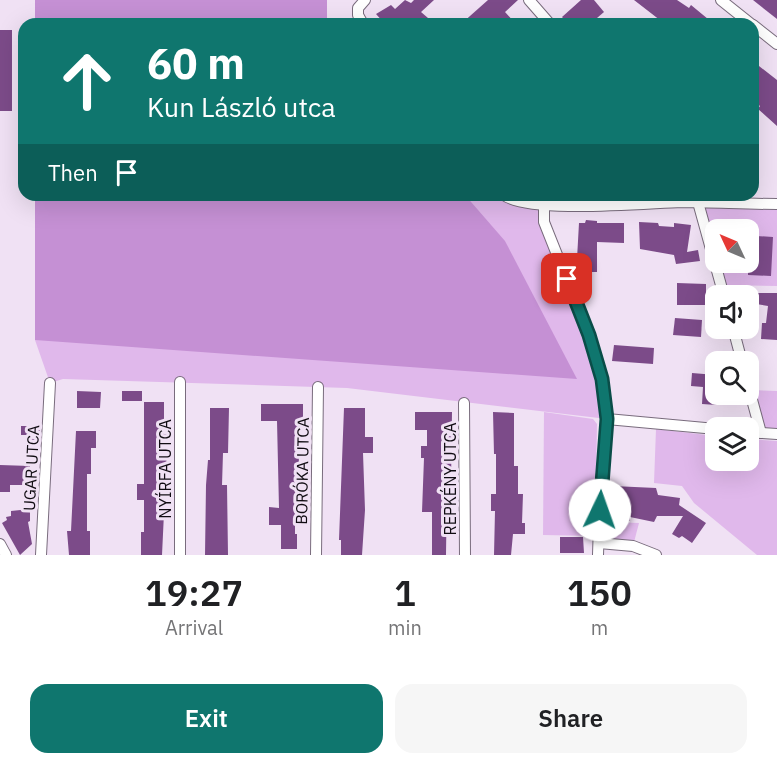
<!DOCTYPE html>
<meta charset="utf-8">
<style>
body{margin:0;font-family:"IBM Plex Sans",sans-serif;background:#f6f6f6;color:#202124;height:100vh;display:flex;flex-direction:column;font-size:22px;white-space:nowrap}
*{box-sizing:border-box;margin:0}
p{font-size:20px;color:#757577}
.icon{flex:none;width:33px;height:33px;fill:none;stroke:currentColor;stroke-width:2;stroke-linecap:round;stroke-linejoin:round}
.map{position:relative;height:555px;overflow:hidden}
.sheet{display:flex;flex-direction:column;background:#fff;flex:1}
.sheet>*{flex:none}
.top-card{position:absolute;left:18px;top:18px;width:741px;height:183px;border-radius:18px;box-shadow:0 6px 24px #0002;background:#0f766e;color:#fff;overflow:hidden}
.needle{width:39px;rotate:314deg}
.controls{position:absolute;left:705px;top:219px;display:grid;gap:12px}
.controls a{display:grid;place-items:center;width:54px;height:54px;border-radius:12px;background:#fff;box-shadow:0 6px 24px #0002;font-size:30px}
.pin{position:absolute;display:grid;place-items:center;width:51px;height:51px;color:#fff;margin:-26px;border-radius:12px;box-shadow:0 3px 9px #0006}
.me{position:absolute;width:66px;margin:-33px;rotate:3deg;stroke-linejoin:round;filter:drop-shadow(0 0 4px #0008)}
.turn{display:flex;align-items:center;gap:21px;height:126px;padding:0 30px;font-size:27px}
.turn .icon{width:78px;height:78px;stroke-width:2.5}
.turn b{display:block;font-size:42px;line-height:51px}
.then{display:flex;align-items:center;height:57px;padding:0 30px;background:#0003;gap:12px;font-size:22px}
.eta{display:flex;justify-content:space-evenly;align-items:center;height:102px;text-align:center}
.eta b{font-size:36px;font-weight:600;line-height:42px}
.cta{display:flex;gap:12px;margin-top:auto;padding:12px 30px}
.cta a{flex:1;height:69px;border-radius:18px;background:#0f766e;color:#fff;font-size:24px;font-weight:600;line-height:69px;text-align:center}
.cta a+a{background:#f6f6f6;color:#202124}
.map>svg:first-child{display:block}
</style>
<div class="map">
<svg width="777" height="555" viewBox="0 0 777 555">
<rect width="100%" height="100%" fill="#f0e1f4"/>
<g fill="#e0b8eb" fill-rule="evenodd">
<polygon points="35,195 504,195 544,205 589,335 607,419 347,388 63,379 50,383 35,340"/>
<path d="M699,203L777,204V286L721,285ZM716,230H748V262H716Z"/>
<polygon points="750,390 777,391 777,434 761,433"/>
<polygon points="544,412 593,419 597,424 595,536 543,535"/>
<polygon points="656,429 715,436 716,460 748,460 749,439 777,441 777,555 757,555 694,503 682,486 654,483"/>
<polygon points="600,494 612,494 612,522 639,523 633,546 599,543"/>
</g>
<g fill="#c590d4">
<rect x="35" y="0" width="292" height="24"/>
<polygon points="35,195 465,195 505,241 577,379 35,340"/>
</g>
<g fill="#7c4b89">
<polygon points="405,0 411,3 414,0 434,0 421,12 435,24 385,24 376,14 391,5 395,9"/>
<polygon points="488,0 518,0 505,12 516,24 506,24 498,18 491,24 461,24"/>
<polygon points="581,0 594,0 604,12 590,24 568,24 562,17"/>
<polygon points="634,0 677,0 689,8 691,5 714,24 665,24"/>
<polygon points="753,0 777,0 777,19"/>
<rect x="0" y="30" width="12" height="81"/>
<polygon points="759,66 777,80 777,126 758,109 760,106 753,100 753,73"/>
<polygon points="586,220 597,221 597,223 624,223 624,243 597,242 597,272 582,272 582,259 577,259 579,223 585,223"/>
<polygon points="639,222 658,223 659,226 674,227 674,223 691,225 687,252 698,250 700,261 676,264 674,255 640,249"/>
<polygon points="756,236 773,237 771,276 748,275 748,272 737,271 737,262 748,262 748,249 756,250"/>
<polygon points="677,283 706,284 706,305 677,305"/>
<polygon points="750,293 777,293 777,340 761,339 762,323 766,323 768,306 750,303"/>
<polygon points="675,318 702,320 701,337 673,335"/>
<polygon points="614,345 654,348 653,364 612,361"/>
<polygon points="692,373 716,375 717,405 702,404 703,387 691,386"/>
<polygon points="77,391 101,392 100,408 77,408"/>
<rect x="122" y="391" width="20" height="10"/>
<polygon points="144,402 164,402 164,434 167,434 167,450 162,555 141,555 141,532 144,532 144,500 137,500 137,484 144,484"/>
<polygon points="261,404 303,404 303,430 298,430 300,502 295,502 295,534 297,534 297,549 281,549 281,525 269,525 269,507 279,508 277,421 261,421"/>
<polygon points="210,408 229,408 228,453 223,453 222,485 227,485 228,555 205,555 206,485 208,460 210,460"/>
<polygon points="344,408 365,408 365,437 373,437 373,453 363,453 365,510 362,555 341,555 341,540 339,540"/>
<polygon points="415,412 452,412 451,484 447,484 446,555 432,555 432,512 422,512 424,458 421,458 421,446 427,446 427,430 415,430"/>
<polygon points="493,412 514,413 514,466 518,466 518,494 523,494 522,523 525,523 525,534 513,534 511,555 494,555 495,511 491,511 491,494 496,494 496,454 494,454"/>
<polygon points="21,426 40,426 39,444 30,444 30,435 21,435"/>
<polygon points="76,431 96,431 96,448 91,448 91,474 87,474 87,531 90,531 90,555 69,555 67,531 71,531"/>
<polygon points="0,465 30,466 30,485 10,485 10,492 0,492"/>
<polygon points="613,486 656,488 658,495 680,498 679,505 706,523 692,543 682,536 679,538 672,534 683,516 657,516 654,522 630,517 630,521 614,518"/>
<polygon points="30,509 30,521 28,522 32,544 20,555 2,523 7,520 6,517 11,516 11,511"/>
<polygon points="560,537 583,537 584,553 560,553"/>
</g>
<g fill="none" stroke-linecap="round" stroke-linejoin="round">
<defs>
<g id="minor">
<polyline points="529,0 550,24"/>
<polyline points="721,0 751,24"/>
<polyline points="363,24 358,15 358,8 365,0"/>
<polyline points="753,25 777,44"/>
<path d="M504,195C528,214 646,203 681,202C713,202 745,204 777,204"/>
<polyline points="696,195 724,296"/>
<polyline points="544,205 544,222 589,335 602,379 607,419 600,494 598,555"/>
<polyline points="733,328 742,362"/>
<polyline points="748,385 761,433"/>
<polyline points="464,403 465,555"/>
<polyline points="607,419 716,429"/>
<polyline points="748,432 777,434"/>
<polyline points="599,543 633,546 656,555"/>
<polyline points="0,544 6,555"/>
<polyline points="41,555 50,383"/>
<polyline points="180,555 180,382"/>
<polyline points="316,555 318,387"/>
</g>
</defs>
<use href="#minor" stroke="#796c7d" stroke-width="12"/>
<use href="#minor" stroke="#fff" stroke-width="10"/>
</g>
<g fill="none" stroke-linecap="round" stroke-linejoin="round">
<defs>
<polyline id="route" points="567,279 589,335 602,379 607,419 600,510"/>
</defs>
<use href="#route" stroke="#0a4d48" stroke-width="15"/>
<use href="#route" stroke="#0f766e" stroke-width="10"/>
</g>
<g text-anchor="middle" stroke-width="6" stroke-linejoin="round" paint-order="stroke">
<g font-size="16" fill="#100c12" stroke="#f0e1f4">
<text transform="translate(31 468) rotate(-87)" y="6">UGAR UTCA</text>
<text transform="translate(165 469) rotate(-90)" y="6">NYÍRFA UTCA</text>
<text transform="translate(302 471) rotate(-89)" y="6">BORÓKA UTCA</text>
<text transform="translate(450 479) rotate(-90)" y="6">REPKÉNY UTCA</text>
</g>
</g>
</svg>
<div class="controls">
<a><svg class="needle" viewBox="-14 -14 28 28"><path d="M0-13l5 13h-10z" fill="#e53935"/><path d="M0 13l5-13h-10z" fill="#757577"/></svg></a>
<a><svg class="icon" aria-label="sound" viewBox="0 0 24 24"><path d="M4 9h4l5-4v14l-5-4H4zM17 9q2 3 0 6"/></svg></a>
<a><svg class="icon" aria-label="search" viewBox="0 0 24 24"><circle cx="10" cy="10" r="6"/><path d="M15 15l6 6"/></svg></a>
<a><svg class="icon" aria-label="layers" viewBox="0 0 24 24"><path d="M12 4l9 5-9 5-9-5zM3 14l9 5 9-5"/></svg></a>
</div>
<div class="pin" style="left:567px;top:279px;background:#d93025"><svg class="icon" aria-label="arrive" viewBox="0 0 24 24"><path d="M6 21V4h12l-3 4 3 4H6"/></svg></div>
<svg class="me" style="left:600px;top:510px" viewBox="-20 -20 40 40"><circle r="19" fill="#fff"/><path d="M0-13L10 11 0 6-10 11z" fill="#0f766e"/></svg>
<div class="top-card">
<div class="turn"><svg class="icon" aria-label="ahead" viewBox="0 0 24 24"><path d="M12 20V5M6 11l6-6 6 6"/></svg><div><b>60 m</b>Kun László utca</div></div>
<div class="then">Then<svg class="icon" aria-label="arrive" viewBox="0 0 24 24"><path d="M6 21V4h12l-3 4 3 4H6"/></svg></div>
</div>
</div>
<section class="sheet">
<div class="eta">
<div><b>19:27</b><p>Arrival</p></div>
<div><b>1</b><p>min</p></div>
<div><b>150</b><p>m</p></div>
</div>
<div class="cta"><a>Exit</a><a>Share</a></div>
</section>
